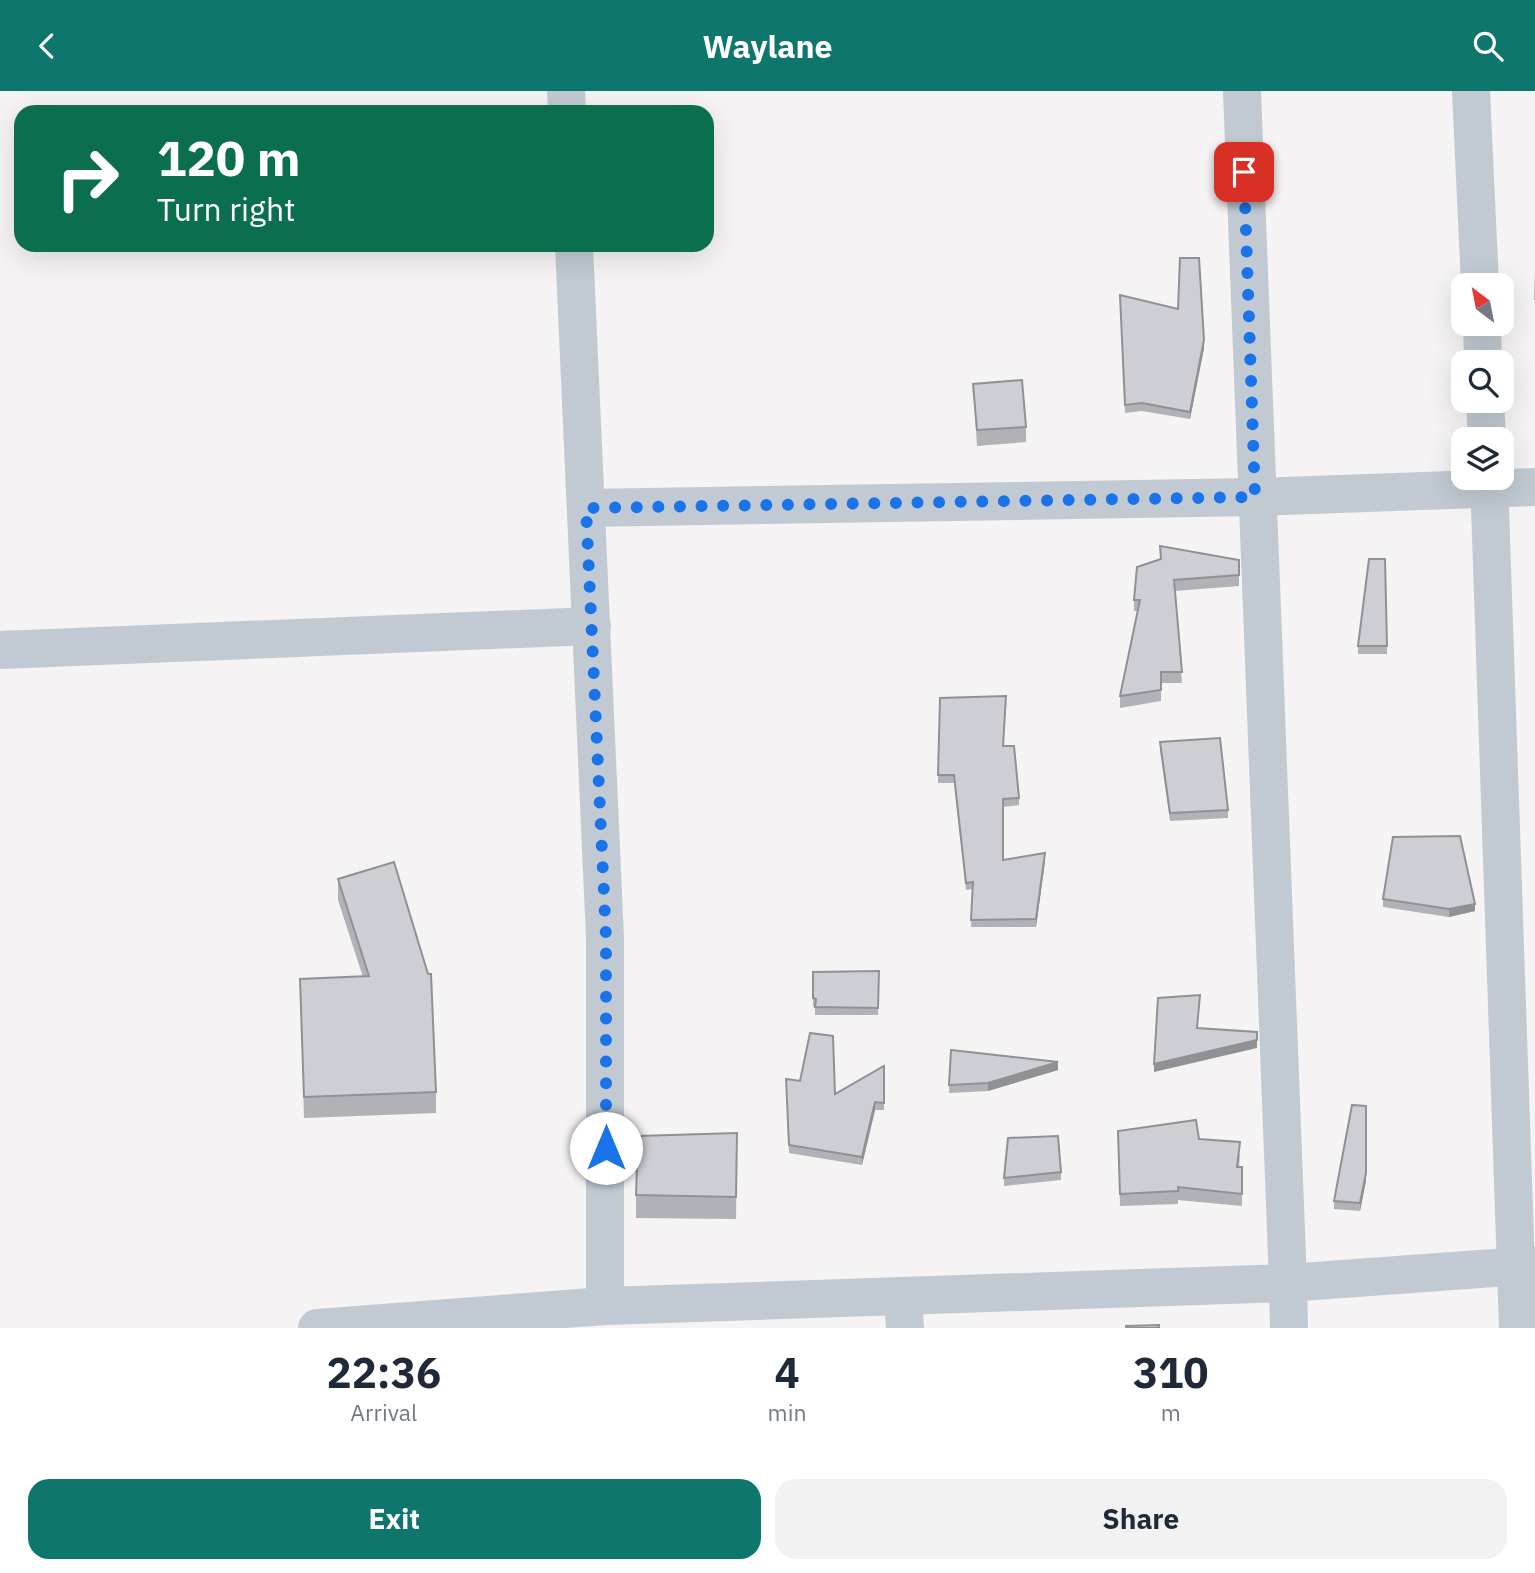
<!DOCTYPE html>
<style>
body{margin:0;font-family:"IBM Plex Sans",sans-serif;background:#f2f2f3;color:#1f2937;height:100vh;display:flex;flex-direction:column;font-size:26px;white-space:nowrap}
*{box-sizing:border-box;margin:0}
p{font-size:23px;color:#747a83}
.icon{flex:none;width:38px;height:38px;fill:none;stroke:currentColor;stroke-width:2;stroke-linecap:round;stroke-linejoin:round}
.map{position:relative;height:1237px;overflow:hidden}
.side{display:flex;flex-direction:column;background:#fff;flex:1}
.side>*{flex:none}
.hud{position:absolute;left:14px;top:14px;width:700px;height:147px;border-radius:21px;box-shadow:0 7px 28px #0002;background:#0b6e4f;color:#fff;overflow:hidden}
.needle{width:46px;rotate:328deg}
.controls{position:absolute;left:1451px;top:182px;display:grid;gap:14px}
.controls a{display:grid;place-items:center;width:63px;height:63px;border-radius:14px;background:#fff;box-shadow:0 7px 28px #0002;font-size:35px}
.pin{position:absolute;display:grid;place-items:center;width:60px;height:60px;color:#fff;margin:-30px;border-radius:14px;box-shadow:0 4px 10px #0006}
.me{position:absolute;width:77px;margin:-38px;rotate:0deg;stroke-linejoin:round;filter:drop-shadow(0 0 5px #0008)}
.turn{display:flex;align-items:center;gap:24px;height:147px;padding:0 28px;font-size:32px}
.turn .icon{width:91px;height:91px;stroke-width:2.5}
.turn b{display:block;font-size:49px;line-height:60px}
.eta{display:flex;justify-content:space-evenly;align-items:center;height:119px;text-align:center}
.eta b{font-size:42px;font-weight:700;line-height:49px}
.primary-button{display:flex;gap:14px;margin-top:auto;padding:14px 28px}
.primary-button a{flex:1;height:80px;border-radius:21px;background:#0f766e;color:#fff;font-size:28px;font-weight:700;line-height:80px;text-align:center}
.primary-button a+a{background:#f2f2f3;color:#1f2937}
header{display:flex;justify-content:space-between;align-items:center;height:91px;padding:0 28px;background:#0f766e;color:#fff;font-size:32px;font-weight:700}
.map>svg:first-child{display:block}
</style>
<header><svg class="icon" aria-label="back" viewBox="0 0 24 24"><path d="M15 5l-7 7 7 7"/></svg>Waylane<svg class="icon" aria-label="search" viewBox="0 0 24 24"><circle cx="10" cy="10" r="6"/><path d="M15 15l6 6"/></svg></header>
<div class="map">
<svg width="1535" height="1237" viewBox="0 0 1535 1237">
<rect width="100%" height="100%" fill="#f5f3f3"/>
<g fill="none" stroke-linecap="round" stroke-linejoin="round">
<g stroke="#c1cad2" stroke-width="38">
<polyline points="566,0 567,21"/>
<polyline points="1242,0 1288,1192"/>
<polyline points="1471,0 1480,194"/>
<polyline points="574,154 605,847 605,1215"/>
<polyline points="1482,233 1483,271"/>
<polyline points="1485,310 1487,348"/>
<polyline points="1489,387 1518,1237"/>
<polyline points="586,417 1255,406 1535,396"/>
<polyline points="0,559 592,535"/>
<polyline points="903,1206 905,1237"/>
</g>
<g stroke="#c1cad2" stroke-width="38">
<polyline points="1288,1192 1289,1237"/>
<polyline points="317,1237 605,1215 1288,1192 1535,1174"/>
</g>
</g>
<g fill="#b0b2b7">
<polygon points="1535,179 1535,209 1534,209"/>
<polygon points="1120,212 1204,257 1190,328 1142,320 1125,322"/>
<polygon points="973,293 1026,336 1026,351 977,355"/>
<polygon points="1160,455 1239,469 1239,495 1175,500 1182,592 1161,592 1161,610 1120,617 1120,605 1138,520 1134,520 1134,509 1160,468"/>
<polygon points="1385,468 1387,563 1358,563 1358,555"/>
<polygon points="940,607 1004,655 1019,707 1019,714 1003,716 1003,769 1045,770 1036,836 971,836 973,798 966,799 954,692 938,692"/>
<polygon points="1160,651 1228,719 1228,727 1170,730 1160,659"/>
<polygon points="338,788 436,1001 436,1022 304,1027 300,888 363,886 338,809"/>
<polygon points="1383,808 1475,820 1449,826 1383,816"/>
<polygon points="879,880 878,924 815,924 815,916 813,915 813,881"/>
<polygon points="951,959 1058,979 988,1000 949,1002"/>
<polygon points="884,975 884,1019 875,1019 862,1074 789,1062 786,988 835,1003"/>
<polygon points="1366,1015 1366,1090 1360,1120 1334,1118 1334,1110"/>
<polygon points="1118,1040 1199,1048 1240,1064 1239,1076 1242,1076 1242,1115 1178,1109 1178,1113 1120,1115"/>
<polygon points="737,1042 736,1128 636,1127 636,1104"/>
<polygon points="1061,1081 1061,1089 1004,1095 1004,1087"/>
</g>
<g fill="#909195">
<polygon points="1204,249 1204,257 1190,328 1190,321"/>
<polygon points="1045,762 1045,770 1036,836 1036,828"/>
<polygon points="1475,813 1475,820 1449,826 1449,818"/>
<polygon points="1257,949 1257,957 1154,981 1154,973"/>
<polygon points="1058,971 1058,979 988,1000 988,992"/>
<polygon points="875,1011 875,1019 862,1074 862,1066"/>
<polygon points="1366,1082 1366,1090 1360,1120 1360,1112"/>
</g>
<g fill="#cdcfd5" stroke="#909195" stroke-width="2">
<polygon points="1180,167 1199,167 1204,249 1190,321 1142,312 1125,314 1120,204 1178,218"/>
<polygon points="1022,289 1026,336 977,339 973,293"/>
<polygon points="1160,455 1239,469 1239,484 1174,489 1182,581 1161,581 1161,599 1120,605 1140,509 1134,509 1137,476 1161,468"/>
<polygon points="1369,468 1385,468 1387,555 1358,555"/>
<polygon points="1006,605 1003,655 1014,655 1019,707 1003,708 1003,769 1045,762 1036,828 971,829 973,791 966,792 954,684 938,684 940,607"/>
<polygon points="1220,647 1228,719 1170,722 1160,651"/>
<polygon points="1460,745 1475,813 1449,818 1383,808 1393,746"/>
<polygon points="394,771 428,883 431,883 436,1001 304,1006 300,888 369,885 338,788"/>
<polygon points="879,880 878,917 815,916 816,908 813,907 813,881"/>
<polygon points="1200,904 1197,937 1257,941 1257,949 1154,973 1158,907"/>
<polygon points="810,942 833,945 835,1003 884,975 884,1012 875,1011 862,1066 789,1054 786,988 800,990"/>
<polygon points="951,959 1058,971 988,992 949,994"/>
<polygon points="1352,1014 1366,1015 1366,1082 1360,1112 1334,1110"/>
<polygon points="1196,1029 1199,1048 1240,1051 1237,1076 1242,1076 1242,1103 1178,1096 1178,1100 1120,1103 1118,1040"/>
<polygon points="737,1042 736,1106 636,1104 638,1045"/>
<polygon points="1058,1045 1061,1081 1004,1087 1008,1047"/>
<polygon points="1159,1234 1159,1237 1126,1237 1126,1235"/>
</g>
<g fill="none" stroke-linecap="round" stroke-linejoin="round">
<polyline stroke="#1a73e8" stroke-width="12" stroke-dasharray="0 21.6" points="606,1057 606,847 586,417 1255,406 1244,81"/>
</g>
</svg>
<div class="controls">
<a><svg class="needle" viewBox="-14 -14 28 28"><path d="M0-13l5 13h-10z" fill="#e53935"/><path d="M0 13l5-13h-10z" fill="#747a83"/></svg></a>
<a><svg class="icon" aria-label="search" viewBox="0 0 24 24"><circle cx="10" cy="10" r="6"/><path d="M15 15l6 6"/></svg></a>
<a><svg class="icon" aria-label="layers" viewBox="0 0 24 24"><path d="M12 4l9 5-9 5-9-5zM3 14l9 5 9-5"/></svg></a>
</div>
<div class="pin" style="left:1244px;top:81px;background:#d93025"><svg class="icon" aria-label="arrive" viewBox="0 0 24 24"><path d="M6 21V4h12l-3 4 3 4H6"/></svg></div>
<svg class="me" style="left:606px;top:1057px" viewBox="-20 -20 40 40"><circle r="19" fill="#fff"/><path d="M0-13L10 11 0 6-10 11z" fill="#1a73e8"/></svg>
<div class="hud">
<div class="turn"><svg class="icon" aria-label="right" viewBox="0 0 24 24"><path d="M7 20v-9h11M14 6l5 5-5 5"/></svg><div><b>120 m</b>Turn right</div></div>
</div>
</div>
<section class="side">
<div class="eta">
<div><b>22:36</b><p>Arrival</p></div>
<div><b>4</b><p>min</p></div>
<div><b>310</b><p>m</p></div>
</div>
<div class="primary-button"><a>Exit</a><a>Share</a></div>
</section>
